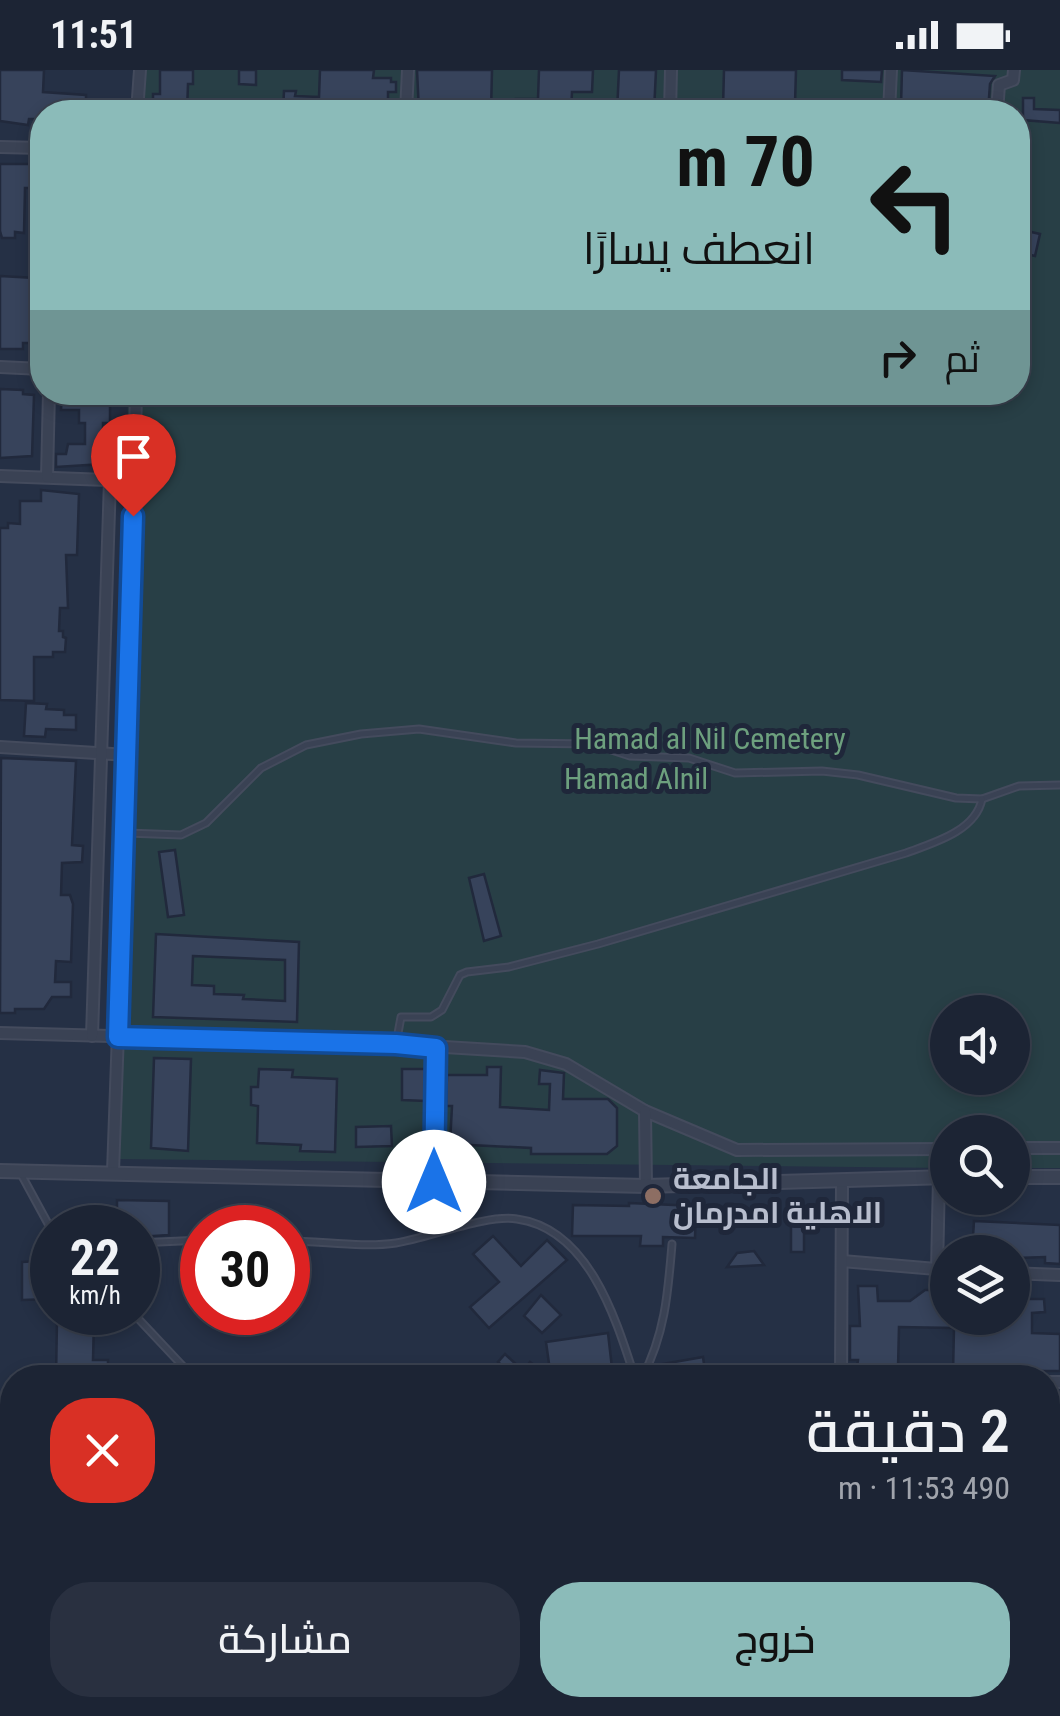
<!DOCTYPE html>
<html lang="ar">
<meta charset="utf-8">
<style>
body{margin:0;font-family:"Roboto Condensed",Cairo,sans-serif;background:#293040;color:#f1f3f6;direction:rtl;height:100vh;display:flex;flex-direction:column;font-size:38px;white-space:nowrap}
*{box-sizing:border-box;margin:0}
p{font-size:32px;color:#a0a4ac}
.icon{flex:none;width:55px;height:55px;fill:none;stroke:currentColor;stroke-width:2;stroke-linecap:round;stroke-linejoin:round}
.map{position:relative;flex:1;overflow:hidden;direction:ltr}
.sheet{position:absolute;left:0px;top:1295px;width:1060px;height:352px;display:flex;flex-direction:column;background:#1c2434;border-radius:40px 40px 0 0;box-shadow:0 5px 15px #0003,0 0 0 2px #3a414f;direction:rtl}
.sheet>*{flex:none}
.hud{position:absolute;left:30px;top:30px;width:1000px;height:305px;border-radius:40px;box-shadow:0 5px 15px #0003,0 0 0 2px #3a414f;direction:rtl;background:#8bbbb9;color:#111;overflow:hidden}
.buttons{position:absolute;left:930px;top:925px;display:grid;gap:20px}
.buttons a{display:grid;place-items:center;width:100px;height:100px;border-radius:50%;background:#1c2434;box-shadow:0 5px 15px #0003,0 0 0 2px #3a414f;font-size:50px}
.speed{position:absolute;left:30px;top:1135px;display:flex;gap:20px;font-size:50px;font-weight:700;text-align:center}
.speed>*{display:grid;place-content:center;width:130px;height:130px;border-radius:50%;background:#1c2434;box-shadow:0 5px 15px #0003,0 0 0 2px #3a414f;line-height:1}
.speed small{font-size:25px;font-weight:400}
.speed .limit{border:15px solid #d22;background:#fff;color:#111}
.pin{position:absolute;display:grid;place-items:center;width:85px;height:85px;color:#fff;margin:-102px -42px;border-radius:50% 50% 50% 0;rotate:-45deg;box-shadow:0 0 10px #0007}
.pin .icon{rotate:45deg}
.me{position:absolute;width:110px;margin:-55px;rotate:0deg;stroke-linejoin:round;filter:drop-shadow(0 0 8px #0008)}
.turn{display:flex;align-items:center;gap:35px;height:210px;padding:0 50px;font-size:45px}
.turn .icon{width:130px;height:130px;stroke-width:2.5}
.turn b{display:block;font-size:70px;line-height:85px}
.then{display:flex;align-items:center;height:95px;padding:0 50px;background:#0003;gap:20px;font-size:38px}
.round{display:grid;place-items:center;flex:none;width:105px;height:105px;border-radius:40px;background:#293040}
.overview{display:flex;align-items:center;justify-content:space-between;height:170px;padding:0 50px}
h1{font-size:60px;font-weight:600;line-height:75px}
.action{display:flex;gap:20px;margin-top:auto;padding:20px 50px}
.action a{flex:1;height:115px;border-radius:40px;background:#8bbbb9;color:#111;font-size:40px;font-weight:600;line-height:115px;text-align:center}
.action a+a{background:#293040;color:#f1f3f6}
.status{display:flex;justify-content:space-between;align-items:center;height:70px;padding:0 50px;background:#1c2434;direction:ltr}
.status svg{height:28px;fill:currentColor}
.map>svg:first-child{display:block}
</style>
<div class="status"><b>11:51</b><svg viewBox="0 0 49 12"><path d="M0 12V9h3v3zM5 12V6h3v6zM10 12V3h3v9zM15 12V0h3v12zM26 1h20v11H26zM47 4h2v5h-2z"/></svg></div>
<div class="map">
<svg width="1060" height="1646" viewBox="0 0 1060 1646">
<rect width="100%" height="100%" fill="#253045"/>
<path fill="#283f46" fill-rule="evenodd" d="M133,0H1060V1098H1013L1012,1062H948L947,1098L116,1089L128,323L1018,322V42H132ZM948,942H1012V1008H948Z"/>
<g fill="#37435b" stroke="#21293c" stroke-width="2.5" fill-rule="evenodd">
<polygon points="0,0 44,0 43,22 86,25 86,42 42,42 39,49 29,49 28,55 0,51"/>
<polygon points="160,0 193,0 193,14 188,14 187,42 153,42 153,24 160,24"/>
<polygon points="239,0 256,0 256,15 239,14"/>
<polygon points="320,0 374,0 373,8 391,8 391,12 396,12 396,22 388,22 388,42 283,42 284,21 296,21 295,26 319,27"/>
<polygon points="417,0 492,0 491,42 419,42"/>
<polygon points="539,0 593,0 592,22 572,22 571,42 516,42 516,29 538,29"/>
<polygon points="619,0 656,0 654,42 617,42"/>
<polygon points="724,0 796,0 795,34 757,33 757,39 723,38"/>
<polygon points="842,0 882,0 881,12 842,10"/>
<polygon points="902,0 995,6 990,14 988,42 926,42 926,36 901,35"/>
<polygon points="1023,28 1034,28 1034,39 1060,40 1060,53 1023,50"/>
<polygon points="0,94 36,94 36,118 25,118 24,163 15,162 15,168 2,168 0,161"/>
<polygon points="1018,159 1040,164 1035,186 1018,182"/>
<polygon points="0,206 35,208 36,273 23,273 23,279 0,279"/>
<polygon points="0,319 23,320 23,324 34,325 32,386 0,388"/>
<polygon points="62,322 110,322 110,353 103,353 103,394 56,397 56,384 66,384 68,374 85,374 85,353 79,353 79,340 61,340"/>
<polygon points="41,420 79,424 77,485 66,485 68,538 60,538 59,561 63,561 63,567 66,568 65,582 53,582 53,587 34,587 34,631 0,630 0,458 8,458 8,453 20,454 20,431 41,431"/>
<polygon points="26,633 47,634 46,639 64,640 64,645 76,645 76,660 46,659 45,667 24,666"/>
<polygon points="1,688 76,691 72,775 83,776 82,792 62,793 61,825 70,825 73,834 71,892 56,891 55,912 71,912 71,927 52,927 44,939 15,939 15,943 0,943"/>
<polygon points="175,780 184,845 168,847 159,782"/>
<polygon points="484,804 501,866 484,871 469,808"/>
<path d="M156,864L299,872L297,952L153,947ZM193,886L285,890V931L243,929L244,925L214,924V916L192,915Z"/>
<polygon points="154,988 191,989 188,1081 151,1078"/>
<polygon points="487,997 501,997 500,1037 549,1040 550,1014 539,1014 540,1000 564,1003 563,1029 608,1029 617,1038 617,1076 607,1084 531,1084 531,1078 450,1074 452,1036 446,1036 447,1005 487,1005"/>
<polygon points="259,999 293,1000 292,1007 337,1009 335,1082 300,1081 301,1075 257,1073 258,1036 251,1035 251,1017 258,1017"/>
<polygon points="402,999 426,999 426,1031 402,1030"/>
<polygon points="391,1056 392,1076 356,1077 356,1057"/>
<polygon points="117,1130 169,1131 169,1165 138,1167 138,1158 117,1158"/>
<polygon points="629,1133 696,1136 695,1168 663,1167 663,1176 640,1176 641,1166 572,1166 573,1135 629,1136"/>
<polygon points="804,1145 804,1182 791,1182 791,1146"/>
<polygon points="974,1151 1060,1155 1060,1194 1045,1193 1045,1187 1014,1188 1014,1182 972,1182"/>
<polygon points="493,1166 521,1196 547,1170 567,1190 489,1258 470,1237 499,1212 473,1184"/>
<polygon points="754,1181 764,1195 727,1197 737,1183"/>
<polygon points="38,1191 38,1219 52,1219 52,1229 22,1230 22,1192"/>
<polygon points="858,1216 877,1216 878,1231 910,1231 925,1220 945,1220 945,1248 1012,1248 1012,1229 1044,1229 1045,1242 1032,1243 1032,1263 1060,1264 1060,1301 1031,1301 1031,1308 1011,1307 1011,1300 953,1303 954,1258 899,1257 898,1298 857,1297 858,1290 850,1290 850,1256 860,1256"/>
<polygon points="541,1225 561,1245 542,1263 524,1246"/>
<polygon points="57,1250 94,1250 93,1290 108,1290 108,1308 56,1308"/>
<polygon points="608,1263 612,1298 580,1302 585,1308 551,1308 546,1272"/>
<polygon points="505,1284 523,1301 530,1292 549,1306 511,1304 498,1292"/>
<polygon points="703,1287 706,1308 659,1308 657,1295"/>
<rect x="1048" y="1330" width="12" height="65"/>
<polygon points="1048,1426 1060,1427 1060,1492 1048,1492"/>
<polygon points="1048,1522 1060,1522 1060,1600 1053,1600 1054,1605 1048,1605"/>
<polygon points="1048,1623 1059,1623 1060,1646 996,1646 996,1635 1048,1635"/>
<rect x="37" y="1635" width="32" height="11"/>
<polygon points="535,1635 591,1635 590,1646 534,1646"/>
<polygon points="617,1635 634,1635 633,1646 616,1646"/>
<rect x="685" y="1635" width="40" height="11"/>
<rect x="748" y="1635" width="40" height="11"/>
<polygon points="851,1635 938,1635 937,1646 851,1646"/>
</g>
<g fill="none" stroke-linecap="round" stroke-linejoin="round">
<defs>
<g id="service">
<polyline points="127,763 181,765 206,753 261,698 306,675 361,664 419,659 516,673 593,674 630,686 689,688 735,703 822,701 858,705 956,728 982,729 1019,716 1060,715"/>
<path d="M396,974L401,947H431L442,940L460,905L467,902L509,897L598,874L906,783C933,773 976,761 982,729"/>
<polyline points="21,1104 52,1161"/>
<path d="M288,1171C322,1171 362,1178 396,1173C428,1168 487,1144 517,1149C589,1159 616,1249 635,1308"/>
<polyline points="138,1173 202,1170"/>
<polyline points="132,1242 194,1308"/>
<path d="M642,1308C665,1264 668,1223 672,1174"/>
</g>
<g id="minor">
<polyline points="137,42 140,0"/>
<polyline points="406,42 408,0"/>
<polyline points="670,42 671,0"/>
<polyline points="889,42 891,0"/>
<polyline points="997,42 999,15 1013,10 1014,0"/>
<polyline points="0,77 42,78"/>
<polyline points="0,297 42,299"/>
<polyline points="0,406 134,411"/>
<polyline points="47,407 49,322"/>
<polyline points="0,677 128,685"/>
<polyline points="0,963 396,974 525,982 566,994 645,1041 737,1080 948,1079"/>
<polyline points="92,966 110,410"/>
<polyline points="645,1041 646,1116"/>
<polyline points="1012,1078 1060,1078"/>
<polyline points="113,1102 128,685 136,322"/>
<polyline points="435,1112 436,978"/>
<polyline points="842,1191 948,1200"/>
<polyline points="937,1200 939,1107"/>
<polyline points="1012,1203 1060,1205"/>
<polyline points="841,1308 842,1112"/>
<polyline points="1048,1312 1060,1312"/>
<polyline points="1048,1409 1060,1409"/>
<polyline points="1048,1504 1060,1505"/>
<polyline points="1048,1614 1060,1614"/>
<polyline points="838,1646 838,1635"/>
</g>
<g id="tertiary">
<polyline points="0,1101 646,1116 948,1107"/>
<polyline points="1012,1107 1060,1107"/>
</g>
</defs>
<use href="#service" stroke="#444b5d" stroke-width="9"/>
<use href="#minor" stroke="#444b5d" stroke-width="14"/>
<use href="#tertiary" stroke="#444b5d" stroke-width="16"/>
<use href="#service" stroke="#3a4254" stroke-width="5"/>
<use href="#minor" stroke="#3a4254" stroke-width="10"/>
<use href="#tertiary" stroke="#3a4254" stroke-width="12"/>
</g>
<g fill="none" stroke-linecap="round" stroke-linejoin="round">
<defs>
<polyline id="route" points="133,446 118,967 396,974 436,978 434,1112"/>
</defs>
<use href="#route" stroke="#114b97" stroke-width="25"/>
<use href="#route" stroke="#1a73e8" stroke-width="18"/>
</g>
<circle fill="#8d6e63" stroke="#1f273a" stroke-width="4" cx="653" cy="1126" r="10"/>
<g text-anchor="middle" stroke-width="10" stroke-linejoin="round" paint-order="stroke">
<g font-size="30" fill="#6da07e" stroke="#1f273a">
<text x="710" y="679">Hamad al Nil Cemetery</text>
<text x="636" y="719">Hamad Alnil</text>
</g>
<g font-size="30" font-weight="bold" fill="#b8bece" stroke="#1f273a" text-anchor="start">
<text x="673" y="1119">الجامعة<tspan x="673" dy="34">الاهلية امدرمان</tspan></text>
</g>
</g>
</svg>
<div class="buttons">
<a><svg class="icon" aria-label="sound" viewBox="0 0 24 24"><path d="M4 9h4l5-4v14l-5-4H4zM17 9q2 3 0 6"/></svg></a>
<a><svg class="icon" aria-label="search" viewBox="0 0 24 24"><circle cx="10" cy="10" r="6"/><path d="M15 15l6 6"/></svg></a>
<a><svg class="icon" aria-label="layers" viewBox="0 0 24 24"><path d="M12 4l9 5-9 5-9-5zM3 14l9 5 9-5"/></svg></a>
</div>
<div class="speed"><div>22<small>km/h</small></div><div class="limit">30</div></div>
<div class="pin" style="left:133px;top:446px;background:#d93025"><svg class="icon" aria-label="arrive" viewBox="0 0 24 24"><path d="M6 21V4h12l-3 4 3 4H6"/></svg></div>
<svg class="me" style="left:434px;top:1112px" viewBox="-20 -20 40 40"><circle r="19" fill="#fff"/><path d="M0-13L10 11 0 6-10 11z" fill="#1a73e8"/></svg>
<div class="hud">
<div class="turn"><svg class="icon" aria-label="left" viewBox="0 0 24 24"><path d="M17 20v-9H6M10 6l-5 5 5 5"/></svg><div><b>70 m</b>انعطف يسارًا</div></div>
<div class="then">ثم<svg class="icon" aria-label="right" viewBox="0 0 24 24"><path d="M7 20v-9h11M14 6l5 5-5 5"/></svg></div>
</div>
<section class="sheet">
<div class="overview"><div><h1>2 دقيقة</h1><p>490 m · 11:53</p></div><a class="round" style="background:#d93025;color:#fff"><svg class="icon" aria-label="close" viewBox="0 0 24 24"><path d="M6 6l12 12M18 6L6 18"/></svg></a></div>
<div class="action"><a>خروج</a><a>مشاركة</a></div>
</section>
</div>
